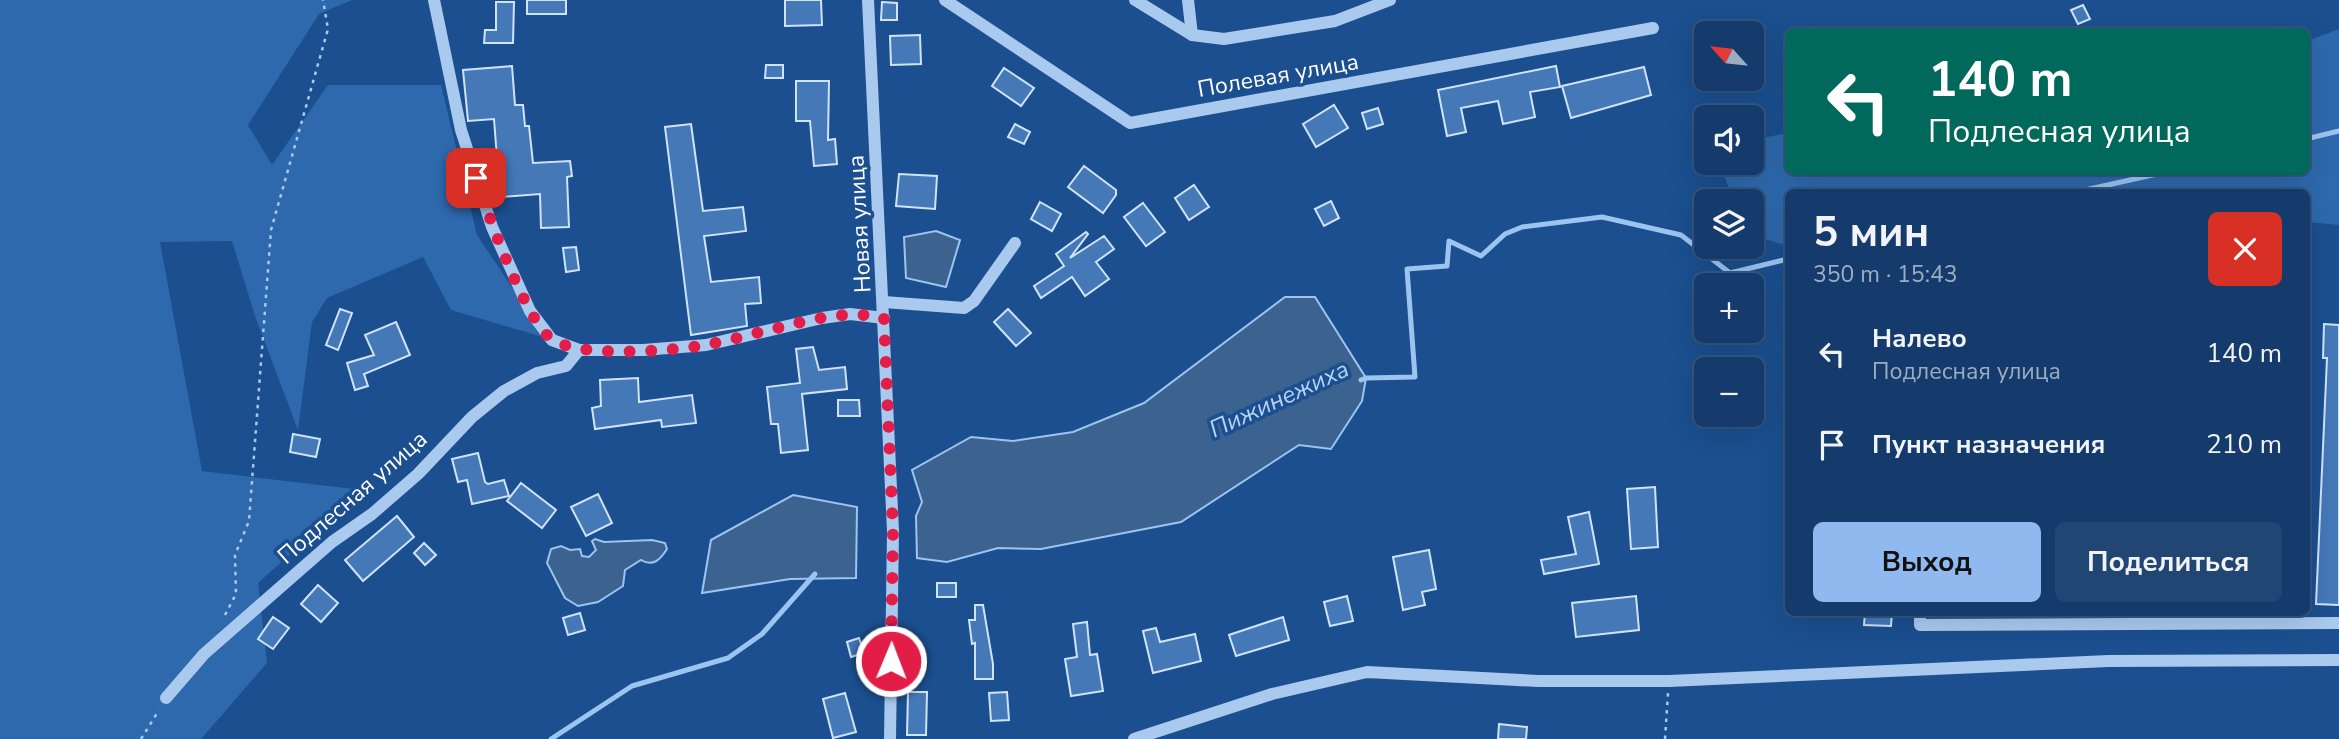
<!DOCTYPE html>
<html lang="ru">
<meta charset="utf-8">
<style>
body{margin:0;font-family:"Nunito Sans",sans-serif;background:#214673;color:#f1f3f6;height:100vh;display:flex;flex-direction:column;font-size:26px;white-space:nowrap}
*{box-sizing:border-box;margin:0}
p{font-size:23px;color:#9dadc1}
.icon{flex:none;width:38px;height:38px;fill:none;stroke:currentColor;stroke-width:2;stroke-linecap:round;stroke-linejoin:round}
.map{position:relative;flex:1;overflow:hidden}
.details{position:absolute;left:1785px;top:189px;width:525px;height:427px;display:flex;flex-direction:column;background:#143b6b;border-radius:10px;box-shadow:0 7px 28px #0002,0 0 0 2px #33557e}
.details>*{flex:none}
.guide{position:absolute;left:1785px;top:28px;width:525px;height:147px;border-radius:10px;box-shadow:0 7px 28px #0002,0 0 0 2px #33557e;background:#00695c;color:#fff;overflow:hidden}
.needle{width:46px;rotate:297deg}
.fabs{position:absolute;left:1694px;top:21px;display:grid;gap:14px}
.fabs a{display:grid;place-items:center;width:70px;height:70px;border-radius:10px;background:#143b6b;box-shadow:0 7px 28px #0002,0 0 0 2px #33557e;font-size:35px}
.pin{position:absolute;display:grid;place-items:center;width:60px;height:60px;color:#fff;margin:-30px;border-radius:14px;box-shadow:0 4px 10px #0006}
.me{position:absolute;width:77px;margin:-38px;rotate:1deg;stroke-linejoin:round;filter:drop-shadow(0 0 5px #0008)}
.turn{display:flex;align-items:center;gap:24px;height:147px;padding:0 28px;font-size:32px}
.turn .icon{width:91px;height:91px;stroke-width:2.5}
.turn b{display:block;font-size:49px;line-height:60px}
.round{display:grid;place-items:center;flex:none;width:74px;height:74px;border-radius:10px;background:#214673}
.overview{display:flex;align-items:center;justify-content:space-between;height:119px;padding:0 28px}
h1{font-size:42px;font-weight:700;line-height:52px}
.button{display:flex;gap:14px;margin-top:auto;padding:14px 28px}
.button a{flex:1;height:80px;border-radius:10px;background:#90b9f0;color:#111;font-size:28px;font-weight:700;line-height:80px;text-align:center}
.button a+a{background:#214673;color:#f1f3f6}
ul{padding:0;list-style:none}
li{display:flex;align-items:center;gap:21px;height:91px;padding:0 28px}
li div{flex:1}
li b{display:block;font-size:26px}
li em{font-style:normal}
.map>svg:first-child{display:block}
</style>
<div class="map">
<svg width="2339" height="739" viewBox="0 0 2339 739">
<rect width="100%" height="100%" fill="#1b4f8f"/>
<g fill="#2e69ad">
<polygon points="0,0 352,0 319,14 248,125 272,165 328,85 441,85 477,235 546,338 451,310 423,257 327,298 312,322 298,430 255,316 232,241 160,242 202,471 362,490 258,583 267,663 201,739 0,739"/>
<polygon points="2339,29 2339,225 2307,222 2306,192 1788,192 1788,246 1752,235 1752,201 1734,201 1719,163 1752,163 1752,140 1788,133 1788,172 2306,172 2307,41"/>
</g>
<g fill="#3c6290" stroke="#9cc4f0" stroke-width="2">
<polygon points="936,231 960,240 946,287 906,278 904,237"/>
<polygon points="1285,297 1315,297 1366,378 1362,401 1331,449 1299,445 1181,522 1041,549 998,548 947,562 917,558 916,516 922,502 912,470 971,437 1013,441 1073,432 1144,403"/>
<polygon points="793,495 857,507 856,578 790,579 702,593 711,540"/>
<path d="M595,539L604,542L652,540L665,543L667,549C660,560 653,567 641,560L625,570L623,586L598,602L578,606L565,598L547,563L551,549L561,546L570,550L580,549L582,556L589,557L596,550L592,541Z"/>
</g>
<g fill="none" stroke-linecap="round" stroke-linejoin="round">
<g stroke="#9cc4f0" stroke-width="5">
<polyline points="2306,139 2339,131"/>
<polyline points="2076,192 2166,172"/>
<polyline points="1361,380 1366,378 1415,377 1407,269 1447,266 1449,241 1481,256 1505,234 1522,227 1602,217 1681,235 1730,273 1788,259"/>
<polyline points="551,739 632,686 728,658 762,634 815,574"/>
</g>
</g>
<g fill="#4478b7" stroke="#cfe3fa" stroke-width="2">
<rect x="527" y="0" width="39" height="14"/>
<polygon points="785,0 821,0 822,25 785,26"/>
<polygon points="496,2 514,2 513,43 484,43 485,30 496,30"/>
<polygon points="882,2 897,3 897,20 881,20"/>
<polygon points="2083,5 2090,19 2078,24 2071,10"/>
<polygon points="920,35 921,64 891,65 890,36"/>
<polygon points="766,65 783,65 783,78 765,78"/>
<polygon points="512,66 515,105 523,105 525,126 529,126 533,163 570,161 572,176 567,177 569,227 541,228 540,194 500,197 494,119 468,121 463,70"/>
<polygon points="1556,66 1560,87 1530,92 1535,117 1503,124 1498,101 1461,108 1466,132 1447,136 1438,90"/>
<polygon points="1644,67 1651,95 1571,118 1562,86"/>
<polygon points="1004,68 1034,88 1021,106 992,86"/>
<polygon points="796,81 829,81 828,140 835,139 837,164 814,166 810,121 796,121"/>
<polygon points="1334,105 1348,128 1316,147 1303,124"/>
<polygon points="1378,108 1383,124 1367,129 1362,113"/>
<polygon points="691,124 703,211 743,207 746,231 704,236 711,282 759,277 761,303 745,304 747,326 691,335 665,127"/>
<polygon points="1015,124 1030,132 1024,144 1008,137"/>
<polygon points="1084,166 1116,190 1116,195 1103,213 1068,187"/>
<polygon points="899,174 937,176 935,209 896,206"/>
<polygon points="1194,185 1209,207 1189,220 1175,198"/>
<polygon points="1331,201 1339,218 1324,226 1315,209"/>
<polygon points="1040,202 1061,214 1052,231 1031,219"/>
<polygon points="1143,203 1165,232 1146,246 1124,217"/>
<polygon points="1086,232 1088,234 1070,258 1104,236 1114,249 1096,262 1109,279 1085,296 1072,277 1041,298 1034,286 1064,266 1056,254"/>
<polygon points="576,247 579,270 566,272 563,248"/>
<polygon points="340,309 352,313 338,350 326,345"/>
<polygon points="1008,309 1031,333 1016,346 994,322"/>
<polygon points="396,322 410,355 364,374 368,386 355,390 347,363 374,355 365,335"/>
<polygon points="2324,324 2339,325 2339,605 2316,604 2327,358 2323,358"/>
<polygon points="813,347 819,370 845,367 847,389 802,394 808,450 781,453 778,424 771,424 767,387 800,383 796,349"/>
<polygon points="638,378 639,402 692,395 696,423 662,427 661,420 595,429 592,408 601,406 600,380"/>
<polygon points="838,400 859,400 860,416 838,416"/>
<polygon points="293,434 320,439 316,457 290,452"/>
<polygon points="478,453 485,482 488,484 504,480 509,496 472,504 467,480 458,482 452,459"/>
<polygon points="521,483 556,510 542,528 507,501"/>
<polygon points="1655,487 1658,547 1631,549 1627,489"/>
<polygon points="598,494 612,523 586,536 571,507"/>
<polygon points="1589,512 1599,564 1544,574 1541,560 1576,554 1568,517"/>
<polygon points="397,516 414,537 363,581 345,560"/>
<polygon points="424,543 436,555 425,565 414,553"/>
<polygon points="1429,550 1436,589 1422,592 1425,605 1403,610 1393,557"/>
<rect x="937" y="583" width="19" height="14"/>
<polygon points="318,585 338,603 321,622 301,604"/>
<polygon points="1347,596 1353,621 1330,626 1324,602"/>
<polygon points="1636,596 1639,630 1576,637 1572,603"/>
<polygon points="975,605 983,605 993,664 993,679 975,679 975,643 972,644 969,620 975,620"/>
<polygon points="1865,612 1892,612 1891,626 1864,625"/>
<polygon points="580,613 585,630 568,635 563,618"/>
<polygon points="273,617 289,628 273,649 258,639"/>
<polygon points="1283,617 1289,640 1236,656 1229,635"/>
<polygon points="1087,622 1090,655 1097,654 1103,691 1071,696 1065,659 1077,657 1073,624"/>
<polygon points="1156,628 1160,642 1195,634 1201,661 1153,673 1143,631"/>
<polygon points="859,638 864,653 851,657 847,642"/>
<polygon points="908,692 927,692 926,735 907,735"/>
<polygon points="1007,692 1009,720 991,721 989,693"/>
<polygon points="845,693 856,732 833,738 823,699"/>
<polygon points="1499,724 1527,727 1526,739 1498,739"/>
</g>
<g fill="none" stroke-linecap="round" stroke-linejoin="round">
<g stroke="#a9c9ee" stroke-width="2.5" stroke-dasharray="3.5 5" stroke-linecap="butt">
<polyline points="225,615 236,594 235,555 249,521 271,230 328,29 323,0"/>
<polyline points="141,739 159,710"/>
<polyline points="1665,739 1668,693"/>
</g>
<g stroke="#a9c9ee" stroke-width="12">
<polyline points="434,0 461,130 492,227 530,311 552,340 579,350 643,350 706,345 822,318 850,314 884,318"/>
<polyline points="868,0 893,531 890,739"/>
<polyline points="945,0 1130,123 1653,28"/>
<polyline points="1135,0 1192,35 1224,39 1335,21 1390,0"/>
<polyline points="1188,0 1192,35"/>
<polyline points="884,302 964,308 974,301 1015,243"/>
<polyline points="1920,612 1920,625 2339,623"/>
<polyline points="166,698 204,654 332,542 372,514 418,474 472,417 504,391 537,373 566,366 579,350"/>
<polyline points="1134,739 1272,694 1367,672 1538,681 1669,681 2108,661 2339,660"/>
</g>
</g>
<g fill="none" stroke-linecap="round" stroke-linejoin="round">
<path stroke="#e11d48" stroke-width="12" stroke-dasharray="0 21.6" d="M476,178C487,211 526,324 553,340C582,358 672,351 706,345C727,341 748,335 769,330C807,321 844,309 884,318L893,531L891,661"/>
</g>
<g text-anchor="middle" stroke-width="7" stroke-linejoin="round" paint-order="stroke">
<g font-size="23" fill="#fff" stroke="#1b4f8f">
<text transform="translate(1278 75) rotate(-10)" y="8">Полевая улица</text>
<text transform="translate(859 224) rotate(-93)" y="8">Новая улица</text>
<text transform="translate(352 497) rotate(-41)" y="8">Подлесная улица</text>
</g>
<g font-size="24" font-style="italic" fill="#b5d3f5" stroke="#1b4f8f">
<text transform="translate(1279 399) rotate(-25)" y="8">Пижинежиха</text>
</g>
</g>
</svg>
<div class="fabs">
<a><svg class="needle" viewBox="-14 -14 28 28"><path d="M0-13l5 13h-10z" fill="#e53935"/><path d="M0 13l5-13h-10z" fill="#9dadc1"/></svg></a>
<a><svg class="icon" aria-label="sound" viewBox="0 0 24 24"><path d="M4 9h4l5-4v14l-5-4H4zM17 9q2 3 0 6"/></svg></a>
<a><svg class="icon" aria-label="layers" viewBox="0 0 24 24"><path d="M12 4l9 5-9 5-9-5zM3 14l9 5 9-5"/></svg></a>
<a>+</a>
<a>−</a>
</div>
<div class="pin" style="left:476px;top:178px;background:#d93025"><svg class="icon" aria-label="arrive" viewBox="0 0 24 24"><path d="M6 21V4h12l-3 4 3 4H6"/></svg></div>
<svg class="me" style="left:891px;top:661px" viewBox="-20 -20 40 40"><circle r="17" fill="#e11d48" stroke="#fff" stroke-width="3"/><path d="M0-11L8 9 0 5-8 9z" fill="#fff"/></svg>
<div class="guide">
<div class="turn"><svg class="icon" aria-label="left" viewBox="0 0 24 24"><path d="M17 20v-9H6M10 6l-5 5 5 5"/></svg><div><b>140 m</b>Подлесная улица</div></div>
</div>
<section class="details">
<div class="overview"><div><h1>5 мин</h1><p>350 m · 15:43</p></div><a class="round" style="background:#d93025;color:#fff"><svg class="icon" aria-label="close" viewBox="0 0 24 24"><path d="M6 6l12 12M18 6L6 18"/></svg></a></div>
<ul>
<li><svg class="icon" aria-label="left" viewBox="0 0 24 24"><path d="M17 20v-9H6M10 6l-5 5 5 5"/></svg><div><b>Налево</b><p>Подлесная улица</p></div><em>140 m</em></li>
<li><svg class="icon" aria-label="arrive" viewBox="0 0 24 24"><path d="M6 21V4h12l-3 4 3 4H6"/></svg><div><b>Пункт назначения</b></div><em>210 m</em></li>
</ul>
<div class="button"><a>Выход</a><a>Поделиться</a></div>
</section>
</div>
